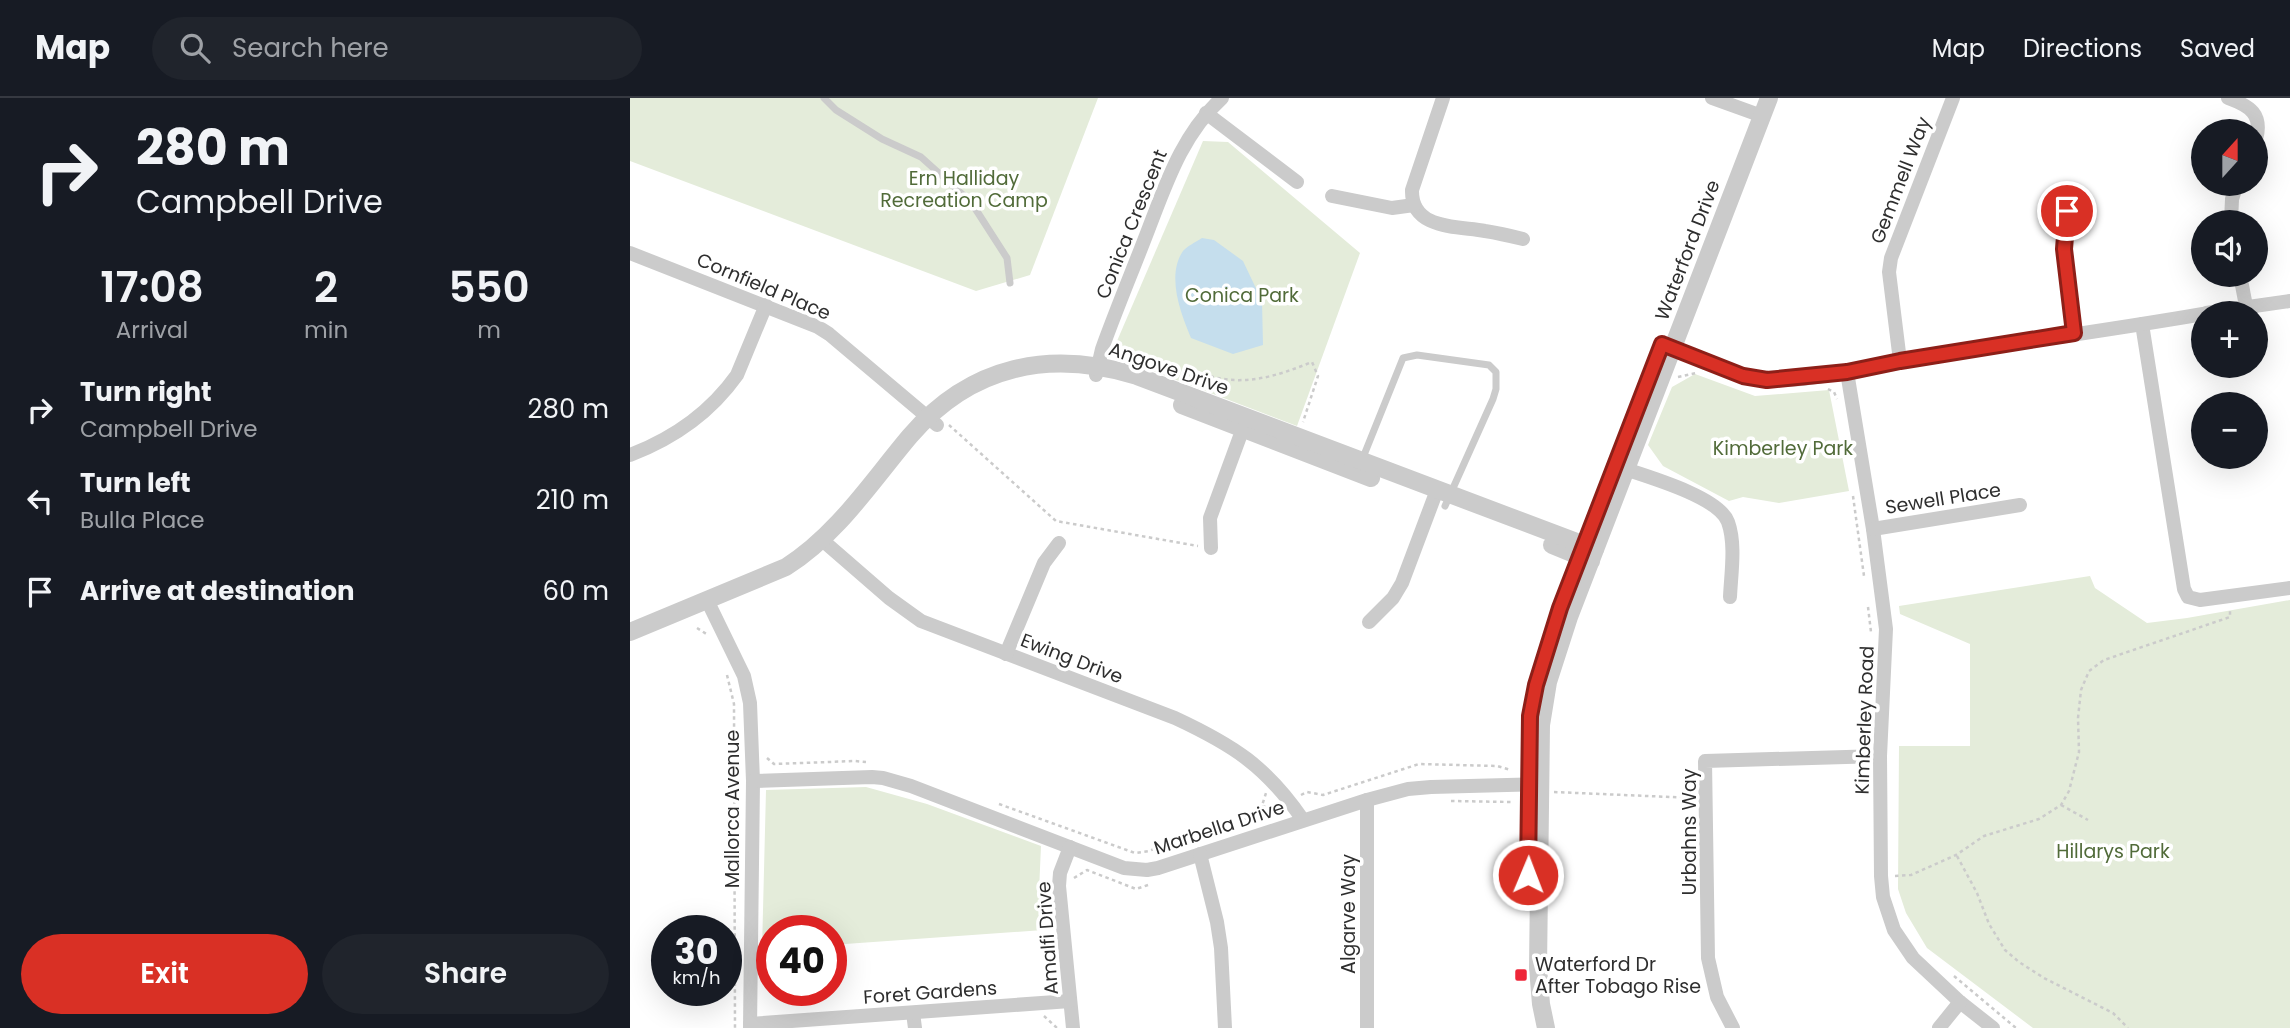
<!DOCTYPE html>
<meta charset="utf-8">
<style>
body{margin:0;font-family:Poppins,sans-serif;background:#20242c;color:#f1f3f6;height:100vh;display:flex;flex-direction:column;font-size:26px;white-space:nowrap}
*{box-sizing:border-box;margin:0}
p{font-size:23px;color:#9ea1a6}
.icon{flex:none;width:38px;height:38px;fill:none;stroke:currentColor;stroke-width:2;stroke-linecap:round;stroke-linejoin:round}
.map{position:relative;flex:1;overflow:hidden}
.details{display:flex;flex-direction:column;background:#171b24;width:630px}
.details>*{flex:none}
.banner{background:#171b24;color:#f1f3f6;overflow:hidden}
.needle{width:46px;rotate:21deg}
.buttons{position:absolute;left:1561px;top:21px;display:grid;gap:14px}
.buttons a{display:grid;place-items:center;width:77px;height:77px;border-radius:50%;background:#171b24;box-shadow:0 7px 28px #0002;font-size:35px}
.speed{position:absolute;left:21px;top:817px;display:flex;gap:14px;font-size:35px;font-weight:700;text-align:center}
.speed>*{display:grid;place-content:center;width:91px;height:91px;border-radius:50%;background:#171b24;box-shadow:0 7px 28px #0002;line-height:1}
.speed small{font-size:18px;font-weight:400}
.speed .limit{border:10px solid #d22;background:#fff;color:#111}
.pin{position:absolute;display:grid;place-items:center;width:60px;height:60px;color:#fff;margin:-30px;border:4px solid #fff;border-radius:50%;box-shadow:0 2px 7px #0007}
.me{position:absolute;width:77px;margin:-38px;rotate:1deg;stroke-linejoin:round;filter:drop-shadow(0 0 5px #0008)}
.turn{display:flex;align-items:center;gap:24px;height:147px;padding:0 21px;font-size:32px}
.turn .icon{width:91px;height:91px;stroke-width:2.5}
.turn b{display:block;font-size:49px;line-height:60px}
.eta{display:flex;justify-content:space-evenly;align-items:center;height:119px;text-align:center}
.eta b{font-size:42px;font-weight:600;line-height:49px}
.cta{display:flex;gap:14px;margin-top:auto;padding:14px 21px}
.cta a{flex:1;height:80px;border-radius:42px;background:#d93025;color:#fff;font-size:28px;font-weight:600;line-height:80px;text-align:center}
.cta a+a{background:#20242c;color:#f1f3f6}
ul{padding:0;list-style:none}
li{display:flex;align-items:center;gap:21px;height:91px;padding:0 21px}
li div{flex:1}
li b{display:block;font-size:26px}
li em{font-style:normal}
header{display:flex;align-items:center;gap:42px;box-sizing:border-box;height:98px;padding:0 35px;background:#171b24;border-bottom:2px solid #363941}
header strong{font-size:33px}
nav{display:flex;gap:38px;margin-inline-start:auto;font-size:24px}
.search{width:490px;height:63px;background:#20242c;display:flex;align-items:center;gap:18px;box-sizing:border-box;padding:0 24px;border-radius:38px;color:#9ea1a6;font-size:26px}
main{display:flex;flex:1;min-height:0}
.map>svg:first-child{display:block}
</style>
<header>
<strong>Map</strong>
<div class="search"><svg class="icon" aria-label="search" viewBox="0 0 24 24"><circle cx="10" cy="10" r="6"/><path d="M15 15l6 6"/></svg>Search here</div>
<nav><a>Map</a><a>Directions</a><a>Saved</a></nav>
</header>
<main>
<section class="details">
<div class="banner">
<div class="turn"><svg class="icon" aria-label="right" viewBox="0 0 24 24"><path d="M7 20v-9h11M14 6l5 5-5 5"/></svg><div><b>280 m</b>Campbell Drive</div></div>
</div>
<div class="eta">
<div><b>17:08</b><p>Arrival</p></div>
<div><b>2</b><p>min</p></div>
<div><b>550</b><p>m</p></div>
</div>
<ul>
<li><svg class="icon" aria-label="right" viewBox="0 0 24 24"><path d="M7 20v-9h11M14 6l5 5-5 5"/></svg><div><b>Turn right</b><p>Campbell Drive</p></div><em>280 m</em></li>
<li><svg class="icon" aria-label="left" viewBox="0 0 24 24"><path d="M17 20v-9H6M10 6l-5 5 5 5"/></svg><div><b>Turn left</b><p>Bulla Place</p></div><em>210 m</em></li>
<li><svg class="icon" aria-label="arrive" viewBox="0 0 24 24"><path d="M6 21V4h12l-3 4 3 4H6"/></svg><div><b>Arrive at destination</b></div><em>60 m</em></li>
</ul>
<div class="cta"><a>Exit</a><a>Share</a></div>
</section>
<div class="map">
<svg width="1660" height="930" viewBox="0 0 1660 930">
<rect width="100%" height="100%" fill="#fff"/>
<g fill="#e4ecda">
<polygon points="0,0 468,0 400,177 346,193 0,63"/>
<polygon points="573,43 598,44 730,155 667,328 481,257"/>
<polygon points="1065,276 1125,298 1199,292 1219,393 1149,405 1113,399 1099,403 1033,368 1018,347 1042,289"/>
<polygon points="1460,478 1465,490 1517,525 1557,520 1660,502 1660,930 1403,930 1297,850 1276,815 1268,791 1269,648 1340,648 1340,546 1270,516 1269,508"/>
<polygon points="236,689 297,706 411,748 409,793 413,832 201,847 201,833 142,833 142,851 132,852 136,692"/>
</g>
<path fill="#c5deed" d="M572,140L584,142L613,163L632,203L633,247L603,256L561,240C551,216 536,178 553,153C557,148 566,144 572,140Z"/>
<g fill="none" stroke-linecap="round" stroke-linejoin="round">
<g stroke="#cbcbcb" stroke-width="2.5" stroke-dasharray="3.5 3.5" stroke-linecap="butt">
<polyline points="1048,279 1066,275"/>
<path d="M573,286L576,277C614,289 647,278 682,264L688,278L673,324"/>
<polyline points="1198,291 1204,294 1207,301"/>
<polyline points="319,327 426,423 568,448"/>
<polyline points="1223,398 1234,478"/>
<polyline points="1238,509 1241,534"/>
<polyline points="67,530 78,537"/>
<polyline points="97,577 104,606 105,930"/>
<polyline points="137,660 144,666 225,663 236,664"/>
<polyline points="924,694 1064,700"/>
<polyline points="671,697 677,694 693,697 789,666 867,668 881,672"/>
<polyline points="821,703 881,704"/>
<polyline points="369,706 505,755 519,753 548,741 629,717 636,695"/>
<polyline points="1431,707 1458,722"/>
<polyline points="632,709 646,706"/>
<polyline points="1327,758 1347,795 1359,826 1375,852 1389,864 1414,880 1483,915 1498,930"/>
<polyline points="1265,778 1281,777 1326,757 1354,738 1409,721 1431,707 1439,693 1449,654 1448,620 1451,592 1459,573 1474,562 1600,519 1600,512"/>
<polyline points="444,780 457,772 506,791 521,786"/>
<polyline points="1324,878 1386,930"/>
<polyline points="414,918 427,930"/>
</g>
<g stroke="#cbcbcb" stroke-width="7">
<polyline points="194,0 206,12 252,41 291,59 341,104 377,160 380,185"/>
<polyline points="732,362 773,260 787,257 859,267 866,274 866,291 863,301 815,408"/>
</g>
<g stroke="#cbcbcb" stroke-width="14">
<path d="M813,0L782,92C781,132 828,128 855,133C868,135 881,138 893,141"/>
<polyline points="1082,0 1132,18"/>
<path d="M1598,0C1620,8 1633,16 1626,42"/>
<polyline points="576,15 667,84"/>
<polyline points="702,98 762,110 784,107"/>
<path d="M1440,101C1429,145 1439,191 1444,235"/>
<polyline points="1601,124 1602,101 1607,86"/>
<polyline points="0,155 188,229 199,236 307,327"/>
<polyline points="1610,177 1616,208"/>
<polyline points="1576,215 1660,203"/>
<polyline points="1512,226 1554,491 1558,499 1570,502 1660,490"/>
<path d="M1032,246L1113,278C1163,291 1227,270 1277,262C1376,246 1475,233 1573,216"/>
<polyline points="1270,263 1259,174 1261,160 1323,0"/>
<polyline points="1217,274 1243,431 1256,531 1250,658 1251,778 1253,799 1264,832 1283,860 1330,904 1363,930"/>
<path d="M466,277L472,251C486,212 502,174 517,135C536,86 552,36 592,0"/>
<path d="M0,357C42,341 80,315 107,277L136,207"/>
<path d="M986,368C1012,377 1089,398 1098,424C1106,446 1101,476 1100,499"/>
<polyline points="1243,431 1390,407"/>
<path d="M191,441L259,500L291,523L545,620C603,647 636,668 673,722"/>
<polyline points="581,450 580,420 616,322"/>
<polyline points="77,502 114,578 120,605 123,683 120,930"/>
<polyline points="739,524 763,500 772,485 807,392"/>
<polyline points="376,556 414,465 429,445"/>
<polyline points="123,683 242,679 253,680 281,688 494,770 517,772 528,770 737,702 778,691 801,689 910,686"/>
<polyline points="737,702 737,930"/>
<polyline points="440,749 430,775 429,788 443,930"/>
<polyline points="570,756 587,824 591,850 595,930"/>
<polyline points="283,915 285,930"/>
<polyline points="120,926 440,903"/>
<polyline points="1103,930 1087,899 1078,860 1075,663 1250,658"/>
<polyline points="1309,930 1330,904"/>
</g>
<g stroke="#cbcbcb" stroke-width="18">
<polyline points="552,307 741,380"/>
<polyline points="922,447 961,463"/>
<path d="M0,534L156,469C207,437 242,383 280,338C341,267 420,251 507,278L965,451"/>
<polyline points="916,930 911,906 908,870 911,627 918,584 939,519 1139,0"/>
</g>
</g>
<g fill="none" stroke-linecap="round" stroke-linejoin="round">
<defs>
<polyline id="route" points="898,777 900,618 906,587 930,510 1032,246 1113,278 1137,282 1217,274 1270,263 1444,235 1434,151 1437,113"/>
</defs>
<use href="#route" stroke="#8d1f18" stroke-width="18"/>
<use href="#route" stroke="#d93025" stroke-width="12"/>
</g>
<rect fill="#ee2638" stroke="#fff" stroke-width="2.5" x="884" y="870" width="14" height="14" rx="3.5"/>
<g text-anchor="middle" stroke-width="7" stroke-linejoin="round" paint-order="stroke">
<g font-size="19" fill="#516b39" stroke="#fff">
<text x="334" y="87">Ern Halliday<tspan x="334" dy="22">Recreation Camp</tspan></text>
<text x="612" y="204">Conica Park</text>
<text x="1153" y="357">Kimberley Park</text>
<text x="1483" y="760">Hillarys Park</text>
</g>
<g font-size="19" fill="#2e2e2e" stroke="#fff">
<text transform="translate(1270 82) rotate(-69)" y="7">Gemmell Way</text>
<text transform="translate(501 126) rotate(-68)" y="7">Conica Crescent</text>
<text transform="translate(1057 152) rotate(-69)" y="7">Waterford Drive</text>
<text transform="translate(134 188) rotate(23)" y="7">Cornfield Place</text>
<text transform="translate(539 270) rotate(19)" y="7">Angove Drive</text>
<text transform="translate(1313 400) rotate(-9)" y="7">Sewell Place</text>
<text transform="translate(442 560) rotate(21)" y="7">Ewing Drive</text>
<text transform="translate(1234 622) rotate(-88)" y="7">Kimberley Road</text>
<text transform="translate(102 711) rotate(-90)" y="7">Mallorca Avenue</text>
<text transform="translate(589 729) rotate(-18)" y="7">Marbella Drive</text>
<text transform="translate(1059 734) rotate(-90)" y="7">Urbahns Way</text>
<text transform="translate(718 816) rotate(-90)" y="7">Algarve Way</text>
<text transform="translate(417 840) rotate(-94)" y="7">Amalfi Drive</text>
<text transform="translate(300 894) rotate(-4)" y="7">Foret Gardens</text>
</g>
<g font-size="19" fill="#2e2e2e" stroke="#fff" text-anchor="start">
<text x="905" y="873">Waterford Dr<tspan x="905" dy="22">After Tobago Rise</tspan></text>
</g>
</g>
</svg>
<div class="buttons">
<a><svg class="needle" viewBox="-14 -14 28 28"><path d="M0-13l5 13h-10z" fill="#e53935"/><path d="M0 13l5-13h-10z" fill="#9ea1a6"/></svg></a>
<a><svg class="icon" aria-label="sound" viewBox="0 0 24 24"><path d="M4 9h4l5-4v14l-5-4H4zM17 9q2 3 0 6"/></svg></a>
<a>+</a>
<a>−</a>
</div>
<div class="speed"><div>30<small>km/h</small></div><div class="limit">40</div></div>
<div class="pin" style="left:1437px;top:113px;background:#d93025"><svg class="icon" aria-label="arrive" viewBox="0 0 24 24"><path d="M6 21V4h12l-3 4 3 4H6"/></svg></div>
<svg class="me" style="left:898px;top:777px" viewBox="-20 -20 40 40"><circle r="17" fill="#d93025" stroke="#fff" stroke-width="3"/><path d="M0-11L8 9 0 5-8 9z" fill="#fff"/></svg>
</div>
</main>
